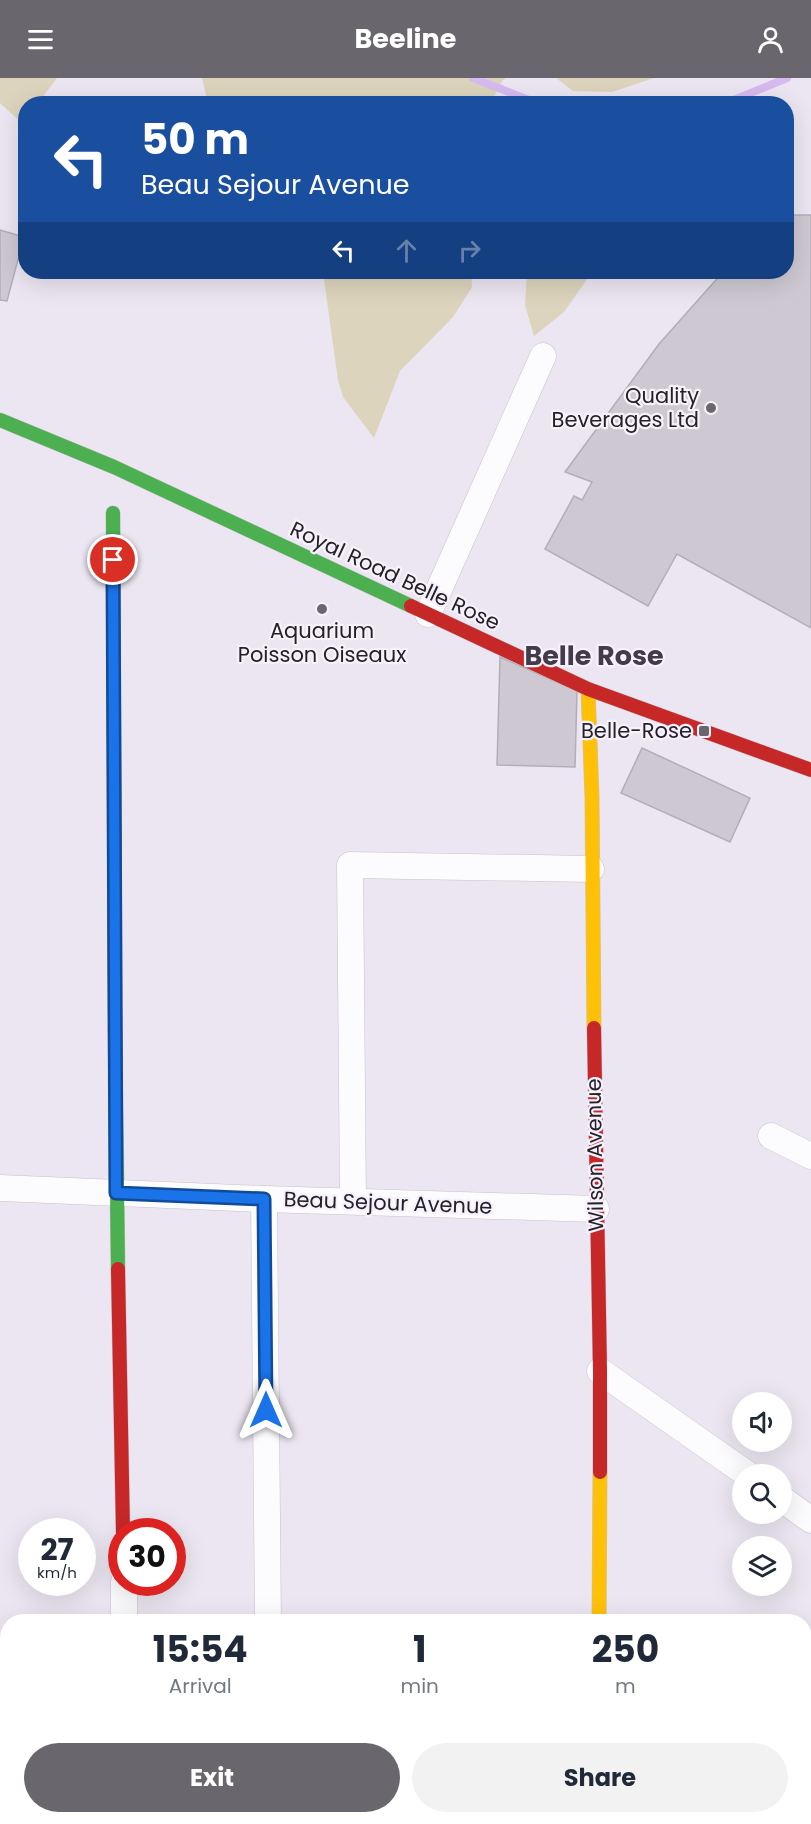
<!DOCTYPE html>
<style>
body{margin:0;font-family:Poppins,sans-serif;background:#f2f2f3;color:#1f2937;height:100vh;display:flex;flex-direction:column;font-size:22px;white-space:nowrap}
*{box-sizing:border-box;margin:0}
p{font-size:20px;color:#747a83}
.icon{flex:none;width:33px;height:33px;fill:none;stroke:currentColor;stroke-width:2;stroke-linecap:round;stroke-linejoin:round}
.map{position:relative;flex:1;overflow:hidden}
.details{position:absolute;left:0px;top:1536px;width:812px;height:210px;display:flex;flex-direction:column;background:#fff;border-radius:24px 24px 0 0;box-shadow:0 6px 24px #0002}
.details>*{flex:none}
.banner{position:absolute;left:18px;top:18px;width:776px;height:183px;border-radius:24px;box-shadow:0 6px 24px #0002;background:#1a4fa0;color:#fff;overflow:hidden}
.buttons{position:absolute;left:732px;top:1314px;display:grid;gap:12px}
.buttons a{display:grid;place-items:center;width:60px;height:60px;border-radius:50%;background:#fff;box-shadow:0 6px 24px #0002;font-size:30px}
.speed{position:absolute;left:18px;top:1440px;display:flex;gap:12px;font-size:30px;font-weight:700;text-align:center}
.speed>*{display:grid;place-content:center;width:78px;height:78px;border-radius:50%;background:#fff;box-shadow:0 6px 24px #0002;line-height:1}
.speed small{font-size:15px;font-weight:400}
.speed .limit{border:9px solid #d22;background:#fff;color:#111}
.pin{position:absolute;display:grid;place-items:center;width:51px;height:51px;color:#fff;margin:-26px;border:3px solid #fff;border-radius:50%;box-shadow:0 2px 6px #0007}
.me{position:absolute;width:66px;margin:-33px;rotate:0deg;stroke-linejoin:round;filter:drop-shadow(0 0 4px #0008)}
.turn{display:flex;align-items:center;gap:21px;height:126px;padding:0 24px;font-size:27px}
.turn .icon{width:78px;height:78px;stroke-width:2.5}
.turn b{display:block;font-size:42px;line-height:51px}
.lanes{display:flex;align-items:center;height:57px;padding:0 24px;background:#0003;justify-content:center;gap:30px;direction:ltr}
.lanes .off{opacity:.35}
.eta{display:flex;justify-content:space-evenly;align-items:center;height:102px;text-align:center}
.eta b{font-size:36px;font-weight:700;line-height:42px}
.action{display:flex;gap:12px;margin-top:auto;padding:12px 24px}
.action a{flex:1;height:69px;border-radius:36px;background:#6a666e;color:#fff;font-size:24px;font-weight:700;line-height:69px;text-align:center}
.action a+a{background:#f2f2f3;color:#1f2937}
header{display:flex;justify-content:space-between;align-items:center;height:78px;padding:0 24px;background:#6a666e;color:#fff;font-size:27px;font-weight:700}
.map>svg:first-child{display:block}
</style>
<header><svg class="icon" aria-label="menu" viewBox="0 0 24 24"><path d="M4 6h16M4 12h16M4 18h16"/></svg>Beeline<svg class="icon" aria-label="person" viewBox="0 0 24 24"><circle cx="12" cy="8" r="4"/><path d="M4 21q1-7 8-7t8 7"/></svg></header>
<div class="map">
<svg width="811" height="1746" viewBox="0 0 811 1746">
<rect width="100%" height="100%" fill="#ebe6f1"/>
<g fill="#ddd4bd">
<polygon points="0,0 57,0 38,25 26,26 25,43 23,46 0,25"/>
<polygon points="202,0 506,0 502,3 491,25 208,26"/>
<polygon points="556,0 654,0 612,14 573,13"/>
<polygon points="323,194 471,194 472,209 453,239 400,293 374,360 343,319 338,302"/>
<polygon points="527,194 592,194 564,234 534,258 525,227"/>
</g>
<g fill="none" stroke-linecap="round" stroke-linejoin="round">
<g stroke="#d7baef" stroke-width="8">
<polyline points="473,0 539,26"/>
<polyline points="724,26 787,0"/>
</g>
</g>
<g fill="#cdc8d1" stroke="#b2aeb7" stroke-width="1.5">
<polygon points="786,137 811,137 811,550 677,476 648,528 545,471 574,418 582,422 592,404 565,394 659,266 723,194 786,194"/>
<polygon points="0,152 24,159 7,223 0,222"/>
<polygon points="500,579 577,613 575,689 497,687"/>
<polygon points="642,670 750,720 730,764 621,715"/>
</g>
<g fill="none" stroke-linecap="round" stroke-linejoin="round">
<defs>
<g id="street">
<polyline points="428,536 543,278"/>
<polyline points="771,1058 811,1078"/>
<polyline points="0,1110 264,1121 596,1131"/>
<polyline points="264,1121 268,1544"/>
<polyline points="353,1123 350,787 591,791"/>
<polyline points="600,1293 747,1396"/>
<polyline points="782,1421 811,1442"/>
<polyline points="124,1504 124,1544"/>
<polyline points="128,1738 128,1746"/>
<polyline points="269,1738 269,1746"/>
<polyline points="599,1746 599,1738"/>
</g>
<g id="fast">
<polyline points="0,342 114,389 411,528"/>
<polyline points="113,435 114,678"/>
<polyline points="115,951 118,1191"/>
</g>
<g id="slow">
<polyline points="588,611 592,719 594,950"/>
<polyline points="599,1544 600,1394"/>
</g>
<g id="jam">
<polyline points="411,528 588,611 811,692"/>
<polyline points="114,678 115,951"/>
<polyline points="594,950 600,1293 600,1394"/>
<polyline points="118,1191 123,1454"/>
</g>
</defs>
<use href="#street" stroke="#c7c2cb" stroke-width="27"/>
<use href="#fast" stroke="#c7c2cb" stroke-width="15"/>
<use href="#slow" stroke="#c7c2cb" stroke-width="15"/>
<use href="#jam" stroke="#c7c2cb" stroke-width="15"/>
<use href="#street" stroke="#fcfbfd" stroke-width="26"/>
<use href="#fast" stroke="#4caf50" stroke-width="14"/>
<use href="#slow" stroke="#ffc107" stroke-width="14"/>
<use href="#jam" stroke="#c62828" stroke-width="14"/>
</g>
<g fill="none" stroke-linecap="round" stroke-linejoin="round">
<defs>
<polyline id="route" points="113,482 116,1115 264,1121 266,1332"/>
</defs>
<use href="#route" stroke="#114b97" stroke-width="15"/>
<use href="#route" stroke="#1a73e8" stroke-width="10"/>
</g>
<g fill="#6a666e" stroke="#f7f1fd" stroke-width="2">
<circle cx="711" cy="330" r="6"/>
<circle cx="322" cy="531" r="6"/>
<rect x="698" y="647" width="12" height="12" rx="3"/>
</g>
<g text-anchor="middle" stroke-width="4.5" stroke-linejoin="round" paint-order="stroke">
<g font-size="21" fill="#242128" stroke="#f7f1fd" text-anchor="end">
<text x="699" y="325">Quality<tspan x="699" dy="24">Beverages Ltd</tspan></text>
<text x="322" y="560" text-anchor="middle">Aquarium<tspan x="322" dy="24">Poisson Oiseaux</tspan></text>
<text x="692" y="660">Belle-Rose</text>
</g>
<g font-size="21" fill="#242128" stroke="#f7f1fd">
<text transform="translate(395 498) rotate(25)" y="7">Royal Road Belle Rose</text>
<text transform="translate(595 1077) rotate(-91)" y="7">Wilson Avenue</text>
<text transform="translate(388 1125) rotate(2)" y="7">Beau Sejour Avenue</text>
</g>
<g font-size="27" font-weight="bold" fill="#433a4a" stroke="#f7f1fd">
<text x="594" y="587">Belle Rose</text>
</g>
</g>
</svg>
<div class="buttons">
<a><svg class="icon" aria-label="sound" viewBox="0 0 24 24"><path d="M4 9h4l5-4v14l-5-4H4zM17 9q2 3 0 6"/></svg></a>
<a><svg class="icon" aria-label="search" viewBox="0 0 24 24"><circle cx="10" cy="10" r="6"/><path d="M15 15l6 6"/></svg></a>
<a><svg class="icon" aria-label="layers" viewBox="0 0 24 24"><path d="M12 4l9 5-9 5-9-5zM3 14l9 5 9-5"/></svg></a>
</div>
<div class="speed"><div>27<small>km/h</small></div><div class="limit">30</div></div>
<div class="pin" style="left:113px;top:482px;background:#d93025"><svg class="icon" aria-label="arrive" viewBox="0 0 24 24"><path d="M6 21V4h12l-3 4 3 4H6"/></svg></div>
<svg class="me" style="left:266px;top:1332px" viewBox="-20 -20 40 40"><path d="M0-17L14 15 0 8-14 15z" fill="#1a73e8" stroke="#fff" stroke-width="4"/></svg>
<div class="banner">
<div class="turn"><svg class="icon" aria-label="left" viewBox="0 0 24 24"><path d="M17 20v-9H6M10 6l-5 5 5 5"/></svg><div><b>50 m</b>Beau Sejour Avenue</div></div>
<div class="lanes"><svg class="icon" aria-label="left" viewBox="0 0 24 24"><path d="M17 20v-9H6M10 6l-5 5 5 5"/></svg><svg class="icon off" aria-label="ahead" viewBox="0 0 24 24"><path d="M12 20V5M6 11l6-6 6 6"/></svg><svg class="icon off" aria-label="right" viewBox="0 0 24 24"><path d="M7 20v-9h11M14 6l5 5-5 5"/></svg></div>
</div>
<section class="details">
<div class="eta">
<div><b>15:54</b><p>Arrival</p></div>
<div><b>1</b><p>min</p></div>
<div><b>250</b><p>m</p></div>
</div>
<div class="action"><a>Exit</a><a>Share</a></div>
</section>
</div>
